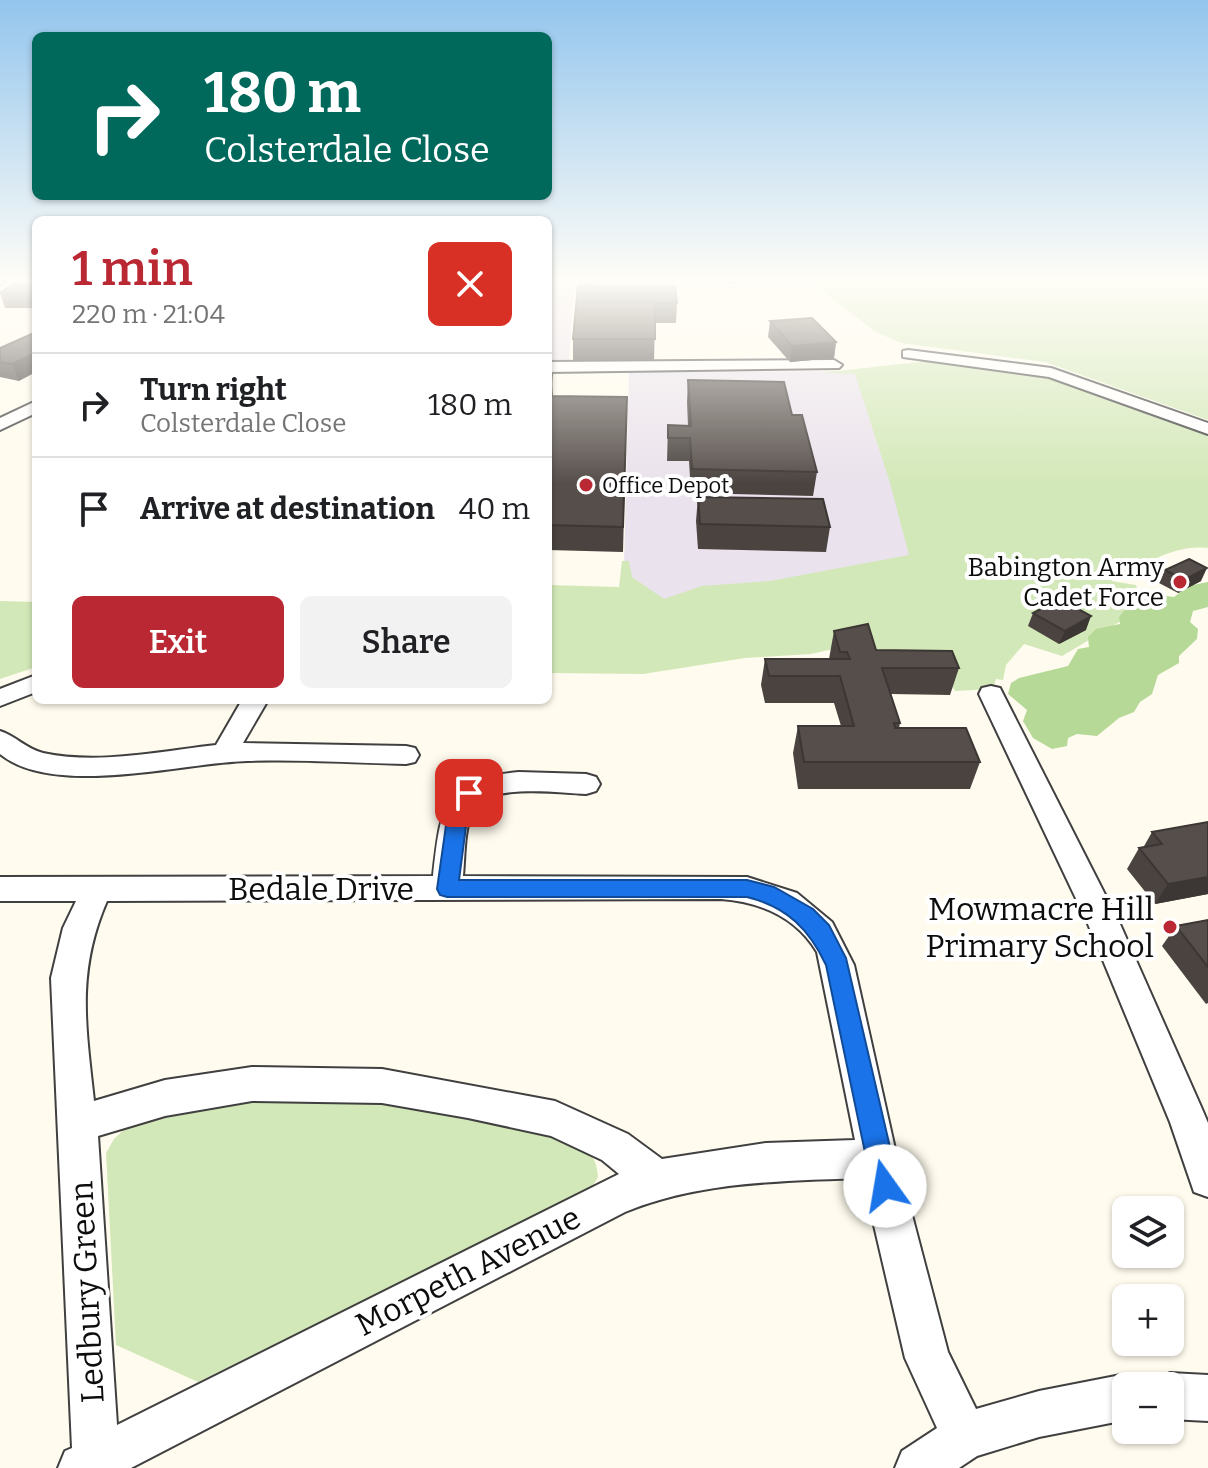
<!DOCTYPE html>
<meta charset="utf-8">
<style>
body{margin:0;font-family:Bitter,serif;background:#f2f2f2;color:#202124;height:100vh;display:flex;flex-direction:column;font-size:30px;white-space:nowrap}
*{box-sizing:border-box;margin:0}
p{font-size:26px;color:#757577}
.icon{flex:none;width:44px;height:44px;fill:none;stroke:currentColor;stroke-width:2;stroke-linecap:round;stroke-linejoin:round}
.map{position:relative;flex:1;overflow:hidden}
.side{position:absolute;left:32px;top:216px;width:520px;height:488px;display:flex;flex-direction:column;background:#fff;border-radius:12px;box-shadow:0 2px 6px #0004}
.side>*{flex:none}
.banner{position:absolute;left:32px;top:32px;width:520px;height:168px;border-radius:12px;box-shadow:0 2px 6px #0004;background:#00695c;color:#fff;overflow:hidden}
.controls{position:absolute;left:1112px;top:1196px;display:grid;gap:16px}
.controls a{display:grid;place-items:center;width:72px;height:72px;border-radius:12px;background:#fff;box-shadow:0 2px 6px #0004;font-size:40px}
.pin{position:absolute;display:grid;place-items:center;width:68px;height:68px;color:#fff;margin:-34px;border-radius:16px;box-shadow:0 4px 12px #0006}
.me{position:absolute;width:88px;margin:-44px;rotate:347deg;stroke-linejoin:round;filter:drop-shadow(0 0 6px #0008)}
.turn{display:flex;align-items:center;gap:28px;height:168px;padding:0 40px;font-size:36px}
.turn .icon{width:104px;height:104px;stroke-width:2.5}
.turn b{display:block;font-size:56px;line-height:68px}
.round{display:grid;place-items:center;flex:none;width:84px;height:84px;border-radius:12px;background:#f2f2f2}
.head{display:flex;align-items:center;justify-content:space-between;height:136px;padding:0 40px}
h1{font-size:48px;font-weight:600;line-height:60px;color:#ba2833}
.primary-button{display:flex;gap:16px;margin-top:auto;padding:16px 40px}
.primary-button a{flex:1;height:92px;border-radius:12px;background:#ba2833;color:#fff;font-size:32px;font-weight:600;line-height:92px;text-align:center}
.primary-button a+a{background:#f2f2f2;color:#202124}
ul{padding:0;list-style:none}
li{display:flex;align-items:center;gap:24px;height:104px;padding:0 40px;border-top:2px solid #e0e0e0}
li div{flex:1}
li b{display:block;font-size:30px}
li em{font-style:normal}
.map>svg:first-child{display:block}
</style>
<div class="map">
<svg width="1208" height="1468" viewBox="0 0 1208 1468">
<rect width="100%" height="100%" fill="#fffbee"/>
<g fill="#eae2ec">
<polygon points="548,279 575,279 569,360 548,360"/>
<polygon points="854,371 933,586 623,604 629,372"/>
</g>
<g fill="#d3e8b8">
<polygon points="808,279 1208,279 1208,420 1045,362 901,343 874,331"/>
<path d="M928,361L991,366L1058,378L1208,432V548C1172,544 1143,566 1111,581L1136,585L1143,608L1062,656L1024,644L1006,665L1003,680L996,679L993,689L955,691L944,671L924,670L855,644L811,654L745,658L643,674L548,673V585L619,587L622,561H629L632,577L664,599L702,586L770,581L909,555L890,483L855,374L820,373Z"/>
<polygon points="0,601 36,602 36,667 0,679"/>
<path d="M351,1093C403,1103 551,1120 586,1150C595,1157 597,1166 598,1177L592,1187L198,1382L116,1345L106,1153L114,1139L130,1124L202,1099Z"/>
</g>
<path fill="#b7d998" d="M1208,582V607L1193,611L1190,622L1198,629L1197,639L1179,656V663L1158,675L1152,694L1140,702L1134,712L1119,718L1097,736L1077,734L1068,738L1067,746L1052,749L1033,738L1023,721L1027,710L1008,694L1011,683L1019,678L1068,666L1078,649L1089,647L1088,637L1096,629L1120,624L1119,617C1133,599 1151,593 1174,597L1188,586Z"/>
<g fill="none" stroke-linecap="round" stroke-linejoin="round">
<defs>
<g id="minor">
<polygon points="0,279 8,279 0,284"/>
<polygon points="908,350 1051,368 1208,423 1208,434 1049,377 903,357 903,351"/>
<polygon points="834,360 842,365 839,368 548,372 548,362"/>
<polygon points="36,401 36,413 0,430 0,418"/>
<polygon points="36,675 36,692 0,706 0,689"/>
<polygon points="991,686 1000,688 1003,694 1120,924 1202,1109 1208,1123 1208,1197 1194,1192 1170,1122 1088,924 979,694 982,688"/>
<path d="M242,700H268L243,743L406,746L415,748L419,755L415,762L406,764C353,763 300,759 247,761C181,763 54,798 0,754V731C16,736 26,749 43,753C99,765 161,751 216,745Z"/>
<path d="M519,772L586,774L596,777L600,784L596,791L586,794C559,793 484,782 472,812C464,831 465,855 463,876L747,877L797,893L832,922L854,965L897,1158L948,1352L976,1409L1039,1391L1126,1374L1142,1381L1144,1386H1126V1420L1039,1437L977,1456L959,1468H895L902,1451L937,1428L905,1358L863,1178C784,1181 700,1181 625,1212L131,1468H58L65,1451L72,1448L51,978L63,928L76,901H0V877L433,876C441,807 442,779 519,772ZM721,899C760,902 796,917 817,952L855,1140L766,1143L662,1159L628,1134L555,1101L382,1069L252,1067L165,1080L94,1101C86,1027 76,972 107,901ZM252,1101L382,1103L468,1118L551,1136L602,1160L619,1174L117,1425L98,1136L165,1116Z"/>
<polygon points="1170,1373 1208,1375 1208,1421 1170,1419 1170,1386 1151,1386 1154,1380"/>
</g>
</defs>
<use href="#minor" stroke="#404040" stroke-width="4"/>
<use href="#minor" fill="#fff" fill-rule="evenodd"/>
</g>
<g fill="#4a4340">
<polygon points="36,279 36,308 5,308 0,292"/>
<polygon points="583,279 653,279 584,283"/>
<polygon points="723,279 761,279 761,282 727,284"/>
<polygon points="578,285 677,303 676,323 655,323 654,360 573,360 573,339"/>
<polygon points="770,321 836,342 834,358 790,362 768,337"/>
<polygon points="36,332 19,381 0,377 0,348"/>
<polygon points="548,375 553,396 627,397 623,552 548,550"/>
<polygon points="688,380 792,415 817,472 813,496 691,493 689,461 667,461 668,425 688,426 687,402"/>
<polygon points="698,497 830,527 826,552 698,549 696,521"/>
<polygon points="1165,570 1201,581 1178,593 1159,583"/>
<polygon points="1033,613 1086,630 1059,644 1028,626"/>
<polygon points="834,631 876,650 959,668 950,695 891,694 900,723 899,728 980,762 970,789 798,789 793,753 798,726 841,726 834,703 765,703 761,685 765,659 829,659"/>
<polygon points="1208,822 1208,894 1155,904 1127,869 1139,848 1143,848 1152,832"/>
<polygon points="1208,920 1208,1003 1206,1004 1162,946 1176,926"/>
</g>
<g fill="#3c3734">
<polygon points="836,342 834,358 790,362 792,346"/>
<polygon points="36,353 36,372 19,381 12,364"/>
<polygon points="552,375 553,397 550,396"/>
<polygon points="1207,568 1201,581 1178,593 1184,580"/>
<polygon points="1091,616 1086,630 1059,644 1065,631"/>
<polygon points="1208,877 1208,894 1155,904 1168,884"/>
</g>
<g fill="#564e4a" stroke="#3c3734" stroke-width="2">
<polygon points="20,279 36,279 36,294 0,293"/>
<polygon points="578,285 675,286 677,303 655,303 655,339 573,339"/>
<polygon points="812,318 836,342 792,346 770,321"/>
<polygon points="36,332 36,353 12,364 0,362 0,348"/>
<polygon points="548,375 552,375 550,396 627,397 623,527 548,525"/>
<polygon points="688,380 784,382 792,415 802,415 817,472 692,469 690,438 668,438 668,425 691,426"/>
<polygon points="698,497 823,499 830,527 700,524"/>
<polygon points="1189,559 1207,568 1184,580 1165,570"/>
<polygon points="1060,599 1091,616 1065,631 1033,613"/>
<polygon points="868,624 876,650 952,651 959,668 882,668 900,723 894,723 895,728 966,728 980,762 804,762 798,726 854,726 840,676 769,676 765,659 850,659 847,652 840,652 834,631"/>
<polygon points="1208,822 1208,877 1168,884 1139,848 1162,844 1152,832"/>
<polygon points="1208,920 1208,967 1176,926"/>
</g>
<linearGradient id="sky" x2="0" y2="1"><stop stop-color="#93c5ed"/><stop offset="0.58" stop-color="#fffdf7"/><stop offset="1" stop-color="#fffdf7" stop-opacity="0"/></linearGradient>
<rect width="1208" height="484" fill="url(#sky)"/>
<path fill="#1a73e8" stroke="#114b97" stroke-width="2" d="M469,786L479,793L468,811L459,880H747L774,887L813,909L829,925L846,958L899,1186L895,1196L885,1200L876,1196L872,1186L826,965C809,929 787,907 747,897H447L440,895L437,889L448,811L463,788Z"/>
<g fill="#ba2833" stroke="#fff" stroke-width="3">
<circle cx="586" cy="485" r="8"/>
<circle cx="1180" cy="582" r="8"/>
<circle cx="1170" cy="927" r="8"/>
</g>
<g text-anchor="middle" stroke-width="8" stroke-linejoin="round" paint-order="stroke">
<g font-size="22" fill="#0d0d0d" stroke="#fff" text-anchor="start">
<text x="602" y="493">Office Depot</text>
</g>
<g font-size="26" fill="#0d0d0d" stroke="#fff" text-anchor="end">
<text x="1164" y="576">Babington Army<tspan x="1164" dy="30">Cadet Force</tspan></text>
</g>
<g font-size="32" fill="#0d0d0d" stroke="#fff">
<text x="321" y="900">Bedale Drive</text>
<text transform="translate(468 1271) rotate(-27)" y="11">Morpeth Avenue</text>
<text transform="translate(87 1292) rotate(-93)" y="11">Ledbury Green</text>
</g>
<g font-size="32" fill="#0d0d0d" stroke="#fff" text-anchor="end">
<text x="1154" y="920">Mowmacre Hill<tspan x="1154" dy="37">Primary School</tspan></text>
</g>
</g>
</svg>
<div class="controls">
<a><svg class="icon" aria-label="layers" viewBox="0 0 24 24"><path d="M12 4l9 5-9 5-9-5zM3 14l9 5 9-5"/></svg></a>
<a>+</a>
<a>−</a>
</div>
<div class="pin" style="left:469px;top:793px;background:#d93025"><svg class="icon" aria-label="arrive" viewBox="0 0 24 24"><path d="M6 21V4h12l-3 4 3 4H6"/></svg></div>
<svg class="me" style="left:885px;top:1186px" viewBox="-20 -20 40 40"><circle r="19" fill="#fff"/><path d="M0-13L10 11 0 6-10 11z" fill="#1a73e8"/></svg>
<div class="banner">
<div class="turn"><svg class="icon" aria-label="right" viewBox="0 0 24 24"><path d="M7 20v-9h11M14 6l5 5-5 5"/></svg><div><b>180 m</b>Colsterdale Close</div></div>
</div>
<section class="side">
<div class="head"><div><h1>1 min</h1><p>220 m · 21:04</p></div><a class="round" style="background:#d93025;color:#fff"><svg class="icon" aria-label="close" viewBox="0 0 24 24"><path d="M6 6l12 12M18 6L6 18"/></svg></a></div>
<ul>
<li><svg class="icon" aria-label="right" viewBox="0 0 24 24"><path d="M7 20v-9h11M14 6l5 5-5 5"/></svg><div><b>Turn right</b><p>Colsterdale Close</p></div><em>180 m</em></li>
<li><svg class="icon" aria-label="arrive" viewBox="0 0 24 24"><path d="M6 21V4h12l-3 4 3 4H6"/></svg><div><b>Arrive at destination</b></div><em>40 m</em></li>
</ul>
<div class="primary-button"><a>Exit</a><a>Share</a></div>
</section>
</div>
